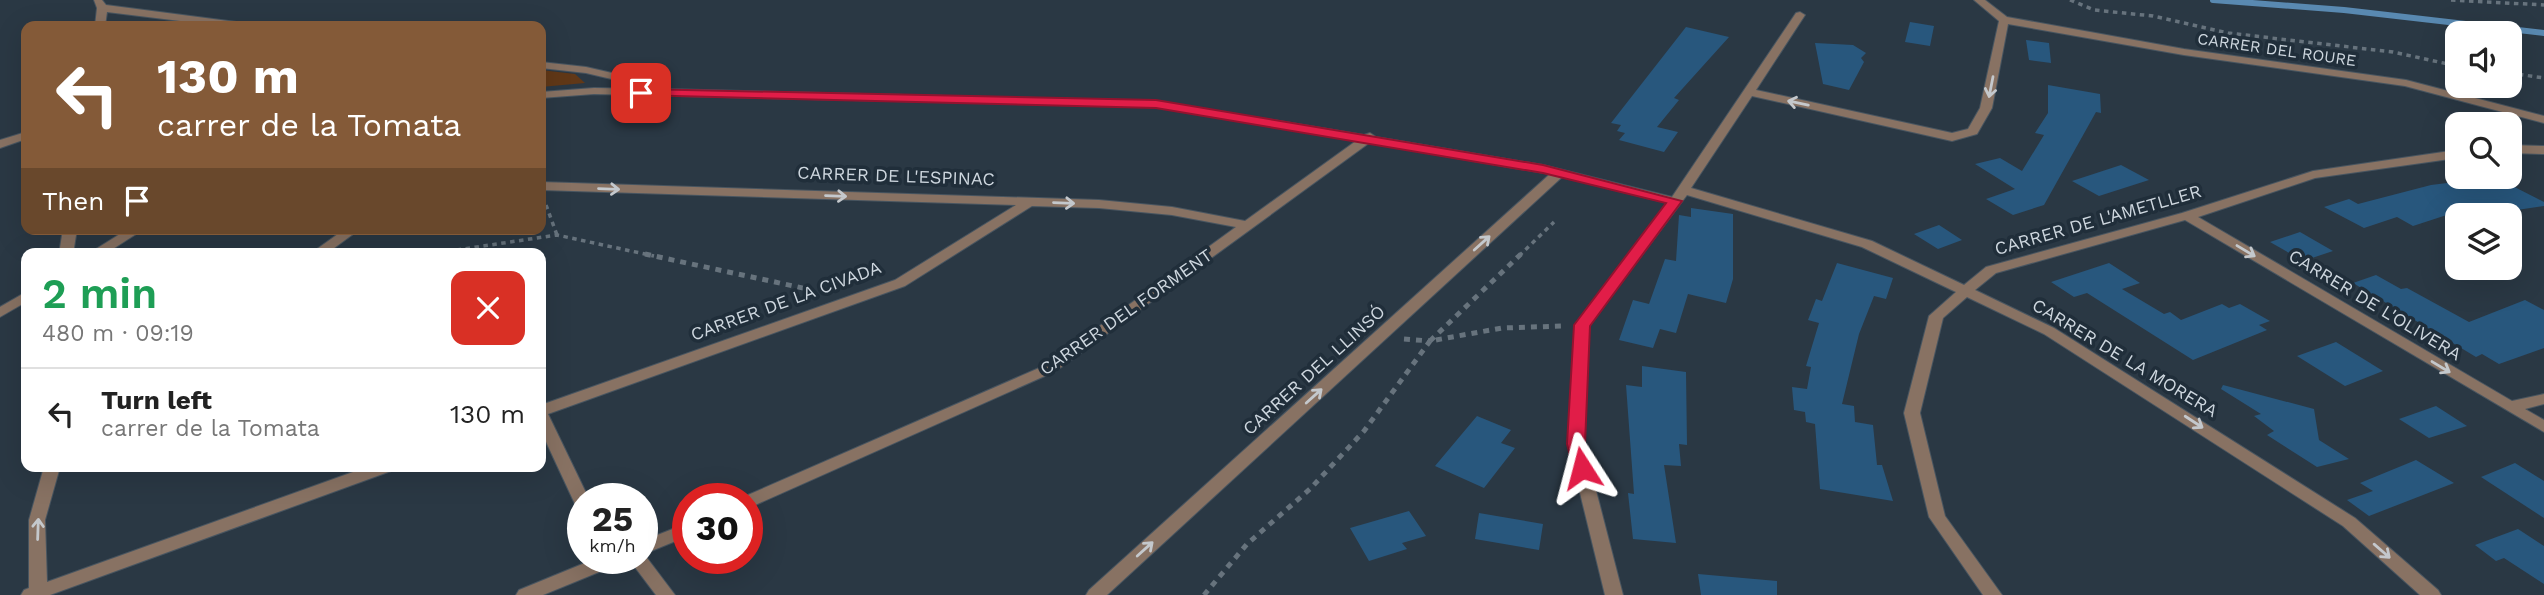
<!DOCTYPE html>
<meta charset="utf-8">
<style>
body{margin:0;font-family:"Work Sans",sans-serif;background:#f6f6f6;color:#222;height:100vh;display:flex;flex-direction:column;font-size:26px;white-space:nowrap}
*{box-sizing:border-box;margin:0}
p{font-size:23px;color:#767676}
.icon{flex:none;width:38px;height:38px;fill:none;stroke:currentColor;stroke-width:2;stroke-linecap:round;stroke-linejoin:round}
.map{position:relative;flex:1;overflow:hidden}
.drawer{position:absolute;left:21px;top:248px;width:525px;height:224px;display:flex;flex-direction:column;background:#fff;border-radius:14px;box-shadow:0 7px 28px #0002}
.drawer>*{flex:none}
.hud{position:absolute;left:21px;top:21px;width:525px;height:214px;border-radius:14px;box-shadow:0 7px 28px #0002;background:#845a38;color:#fff;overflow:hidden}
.tools{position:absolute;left:2445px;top:21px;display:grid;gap:14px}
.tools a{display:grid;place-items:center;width:77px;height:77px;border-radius:14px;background:#fff;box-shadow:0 7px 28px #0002;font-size:35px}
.speed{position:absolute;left:567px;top:483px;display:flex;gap:14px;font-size:35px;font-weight:700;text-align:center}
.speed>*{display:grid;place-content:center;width:91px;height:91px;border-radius:50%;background:#fff;box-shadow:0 7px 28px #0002;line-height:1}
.speed small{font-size:18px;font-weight:400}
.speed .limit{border:10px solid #d22;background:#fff;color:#111}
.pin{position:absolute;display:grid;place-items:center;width:60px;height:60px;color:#fff;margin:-30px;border-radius:14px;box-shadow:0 4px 10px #0006}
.me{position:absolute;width:77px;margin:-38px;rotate:351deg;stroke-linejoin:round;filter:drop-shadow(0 0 5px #0008)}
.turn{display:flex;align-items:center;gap:24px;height:147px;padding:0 21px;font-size:32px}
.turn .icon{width:91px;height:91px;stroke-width:2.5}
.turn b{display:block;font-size:49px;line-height:60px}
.then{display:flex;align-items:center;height:66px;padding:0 21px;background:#0003;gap:14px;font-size:26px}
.round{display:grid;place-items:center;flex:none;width:74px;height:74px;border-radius:14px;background:#f6f6f6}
.headline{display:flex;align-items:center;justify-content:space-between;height:119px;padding:0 21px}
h1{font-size:42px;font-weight:600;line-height:52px;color:#1e9e55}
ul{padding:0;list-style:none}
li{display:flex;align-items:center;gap:21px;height:91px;padding:0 21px;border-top:2px solid #e0e0e0}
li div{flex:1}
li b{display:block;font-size:26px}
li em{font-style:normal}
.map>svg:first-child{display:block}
</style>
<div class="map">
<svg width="2544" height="595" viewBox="0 0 2544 595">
<rect width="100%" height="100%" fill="#2a3844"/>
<polygon fill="#613817" points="541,70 575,74 585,83 541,87"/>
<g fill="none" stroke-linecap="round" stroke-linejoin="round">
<polyline stroke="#5989b1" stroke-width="6" points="2213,0 2344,10 2544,33"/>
</g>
<g fill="#28577d">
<polygon points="1910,22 1934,26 1930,46 1905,42"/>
<polygon points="1686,27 1729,37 1674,98 1679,100 1657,127 1678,132 1664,152 1619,140 1625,133 1617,131 1621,125 1611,123"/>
<polygon points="2026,40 2049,43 2051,63 2029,60"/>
<polygon points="1815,43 1853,45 1866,53 1861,58 1864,62 1849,90 1823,84"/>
<polygon points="2048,85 2100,94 2101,113 2096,112 2044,205 2013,215 1986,199 2015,189 1975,164 2000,158 2022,171 2044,135 2035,133 2048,113"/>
<polygon points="2121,165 2149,180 2099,196 2072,181"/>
<polygon points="2495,177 2544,202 2544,206 2510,211 2498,204 2460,214 2459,211 2413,226 2397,217 2364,228 2324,207 2349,199 2358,204 2431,185"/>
<polygon points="1691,208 1733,214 1733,279 1726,303 1688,294 1676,333 1660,329 1653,348 1619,340 1633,300 1649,304 1665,259 1676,261 1679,215 1691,217"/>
<polygon points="1939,225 1962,240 1938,249 1914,234"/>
<polygon points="2300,232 2333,251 2303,261 2270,242"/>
<polygon points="1837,263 1893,278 1886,299 1874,296 1859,334 1842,404 1854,406 1855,422 1873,425 1877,465 1882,465 1893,501 1820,489 1815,424 1806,422 1805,412 1794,410 1792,387 1807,389 1811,367 1806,366 1819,323 1808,320 1816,299 1822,301"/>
<polygon points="2109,263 2140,283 2122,289 2164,314 2170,312 2181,320 2222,304 2229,308 2240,304 2270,321 2259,325 2267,330 2193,360 2087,293 2074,297 2051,282"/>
<polygon points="2376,275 2401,289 2407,288 2469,322 2525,300 2544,310 2544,348 2499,364 2482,354 2476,357 2353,283"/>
<polygon points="2336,342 2383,371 2345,386 2297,356"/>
<polygon points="1642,366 1686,372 1687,445 1679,444 1681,466 1664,465 1676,543 1633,539 1628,493 1634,494 1626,385 1642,387"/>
<polygon points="2223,385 2314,409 2319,440 2349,459 2317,467 2267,435 2274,431 2254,416 2261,414 2221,389"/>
<polygon points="2436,406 2467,426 2429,438 2399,419"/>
<polygon points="1477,416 1511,430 1501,443 1515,448 1484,488 1435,466"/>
<polygon points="2416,460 2454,483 2369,516 2347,500 2373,491 2360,483"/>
<polygon points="2515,463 2544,481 2544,518 2481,477"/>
<polygon points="1409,511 1426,536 1402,543 1407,549 1369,561 1350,528"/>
<polygon points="1479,513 1543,524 1539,550 1475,539"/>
<polygon points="2518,529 2544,546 2544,584 2504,558 2496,561 2475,545"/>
<polygon points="1698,574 1777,581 1777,595 1701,595"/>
</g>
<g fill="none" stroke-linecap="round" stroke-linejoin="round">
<defs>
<g id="street">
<polygon points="94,0 102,0 106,5 244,23 249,26 221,26 107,12 105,26 95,26 97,8"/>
<polygon points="1974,0 1985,0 2007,17 2184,49 2406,80 2544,116 2544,123 2405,86 2184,55 2008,24 1992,108 1977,134 1952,141 1752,96 1691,188 1872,241 1964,285 1986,267 2182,213 2313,171 2457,150 2457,158 2315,178 2198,217 2512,401 2544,394 2544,404 2525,409 2544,420 2544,432 2185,220 1996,273 1975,290 2054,328 2355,518 2438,590 2441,595 2420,595 2343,526 2044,334 1967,297 1943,318 1920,413 1945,516 2002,595 1983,595 1929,517 1904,413 1929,316 1956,292 1862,247 1687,195 1589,325 1584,444 1623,595 1605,595 1568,444 1575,325 1668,203 1562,177 1107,595 1086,595 1089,590 1550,174 1369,143 1056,371 753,506 747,508 747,499 741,498 1046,365 1236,227 1172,215 1099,208 1032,206 905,286 548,414 589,499 583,499 583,510 577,508 575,504 541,431 541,405 895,280 1016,205 541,190 541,182 1099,200 1172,207 1245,221 1356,141 1156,107 594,94 541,98 541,92 594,88 654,89 586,73 541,68 541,62 586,67 664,85 664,89 1156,101 1364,135 1370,133 1376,137 1543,165 1672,197 1796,13 1800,12 1805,15 1756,90 1952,133 1968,129 1980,108 1999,21"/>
<polygon points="26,132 26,139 0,148 0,140"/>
<polygon points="2510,145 2544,146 2544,154 2510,153"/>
<polygon points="63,229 77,229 73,254 59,254"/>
<polygon points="128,229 144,229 105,254 88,254"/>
<polygon points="345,229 360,229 326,254 310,254"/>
<polygon points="26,292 26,302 0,317 0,307"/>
<polygon points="44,467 60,467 45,520 47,582 367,467 393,467 391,471 50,595 21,595 24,590 29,588 29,520"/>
<polygon points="688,523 688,536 644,554 675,595 656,595 628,558 642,558 642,541"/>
<polygon points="597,558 624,558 621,563 543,595 516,595 519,590"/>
</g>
</defs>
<use href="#street" stroke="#485560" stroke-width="2"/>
<g stroke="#67737d" stroke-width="3.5" stroke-dasharray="4.5 4.5" stroke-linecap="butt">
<polyline points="2070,0 2094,10 2153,16 2228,33 2393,52 2457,66"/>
<polyline points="2451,0 2544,5"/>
<polyline points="2510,73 2544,78"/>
<polyline points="546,205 557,235"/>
<polyline points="430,254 557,235 654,256"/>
<polyline points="1519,256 1554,222"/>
</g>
<g stroke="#67737d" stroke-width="5" stroke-dasharray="6 6" stroke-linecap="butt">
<polyline points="645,254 812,290"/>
<polyline points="1521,254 1430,341 1502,328 1564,326"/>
<polyline points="1404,339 1430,341"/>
<polyline points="1204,595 1247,544 1310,489 1364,431 1430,341"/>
</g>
<use href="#street" fill="#887263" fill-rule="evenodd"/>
</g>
<defs><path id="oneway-shaft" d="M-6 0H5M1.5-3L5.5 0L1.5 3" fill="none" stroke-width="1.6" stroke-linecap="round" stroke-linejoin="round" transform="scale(1.75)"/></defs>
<g stroke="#c4c8cc">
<use href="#oneway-shaft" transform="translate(1991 87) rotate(101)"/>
<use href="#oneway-shaft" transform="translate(1798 103) rotate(-168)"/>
<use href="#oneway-shaft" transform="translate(609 189) rotate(2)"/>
<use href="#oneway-shaft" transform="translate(836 196) rotate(2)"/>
<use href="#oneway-shaft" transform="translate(1064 203) rotate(2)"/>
<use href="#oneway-shaft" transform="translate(1482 243) rotate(-42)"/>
<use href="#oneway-shaft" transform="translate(2246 251) rotate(31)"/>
<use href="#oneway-shaft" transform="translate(2441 367) rotate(31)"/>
<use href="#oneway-shaft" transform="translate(1314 396) rotate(-42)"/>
<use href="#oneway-shaft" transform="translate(2194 422) rotate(33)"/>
<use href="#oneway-shaft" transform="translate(38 529) rotate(-88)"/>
<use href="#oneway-shaft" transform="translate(1145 549) rotate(-42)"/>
<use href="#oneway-shaft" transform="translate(2382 551) rotate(41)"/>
</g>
<polygon fill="#e11d48" stroke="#92132f" stroke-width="2" points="641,89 1156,100 1543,165 1682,201 1590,326 1585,444 1591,468 1582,475 1573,468 1567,444 1574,325 1666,203 1543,173 1156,108 636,95 636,90"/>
<g text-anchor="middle" stroke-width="7" stroke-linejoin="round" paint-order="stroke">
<g font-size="16" fill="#ced7df" stroke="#202e3a">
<text transform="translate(2277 49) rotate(8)" y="6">CARRER DEL ROURE</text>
</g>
<g font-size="18" fill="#ced7df" stroke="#202e3a">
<text transform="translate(896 176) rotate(2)" y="6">CARRER DE L'ESPINAC</text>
<text transform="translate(2098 220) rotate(-16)" y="6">CARRER DE L'AMETLLER</text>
<text transform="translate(786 301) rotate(-20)" y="6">CARRER DE LA CIVADA</text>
<text transform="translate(2375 305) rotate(31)" y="6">CARRER DE L'OLIVERA</text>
<text transform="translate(1126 312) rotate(-35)" y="6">CARRER DEL FORMENT</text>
<text transform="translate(2125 358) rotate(31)" y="6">CARRER DE LA MORERA</text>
<text transform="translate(1314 370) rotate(-42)" y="6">CARRER DEL LLINSÓ</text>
</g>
</g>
</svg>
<div class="tools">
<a><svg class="icon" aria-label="sound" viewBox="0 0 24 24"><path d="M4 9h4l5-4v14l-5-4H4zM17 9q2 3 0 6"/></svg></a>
<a><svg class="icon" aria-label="search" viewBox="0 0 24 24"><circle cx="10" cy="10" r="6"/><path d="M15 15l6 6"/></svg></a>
<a><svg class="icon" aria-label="layers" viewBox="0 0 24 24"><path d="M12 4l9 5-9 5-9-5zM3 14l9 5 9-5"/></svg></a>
</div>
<div class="speed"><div>25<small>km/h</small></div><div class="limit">30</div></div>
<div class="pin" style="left:641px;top:93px;background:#d93025"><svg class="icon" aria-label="arrive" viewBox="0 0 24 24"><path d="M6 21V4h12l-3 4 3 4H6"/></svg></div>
<svg class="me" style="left:1582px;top:468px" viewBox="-20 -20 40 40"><path d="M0-17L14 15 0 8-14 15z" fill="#e11d48" stroke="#fff" stroke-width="4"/></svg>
<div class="hud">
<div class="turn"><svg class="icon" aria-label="left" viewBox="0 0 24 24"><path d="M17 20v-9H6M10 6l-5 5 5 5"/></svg><div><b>130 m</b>carrer de la Tomata</div></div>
<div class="then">Then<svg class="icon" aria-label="arrive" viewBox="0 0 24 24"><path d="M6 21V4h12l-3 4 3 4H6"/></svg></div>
</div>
<section class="drawer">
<div class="headline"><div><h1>2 min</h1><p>480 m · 09:19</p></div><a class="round" style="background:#d93025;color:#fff"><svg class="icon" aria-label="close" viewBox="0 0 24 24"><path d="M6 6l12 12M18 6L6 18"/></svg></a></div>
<ul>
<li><svg class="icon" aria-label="left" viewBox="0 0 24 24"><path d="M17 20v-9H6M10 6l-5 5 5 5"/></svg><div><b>Turn left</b><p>carrer de la Tomata</p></div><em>130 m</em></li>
</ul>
</section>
</div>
